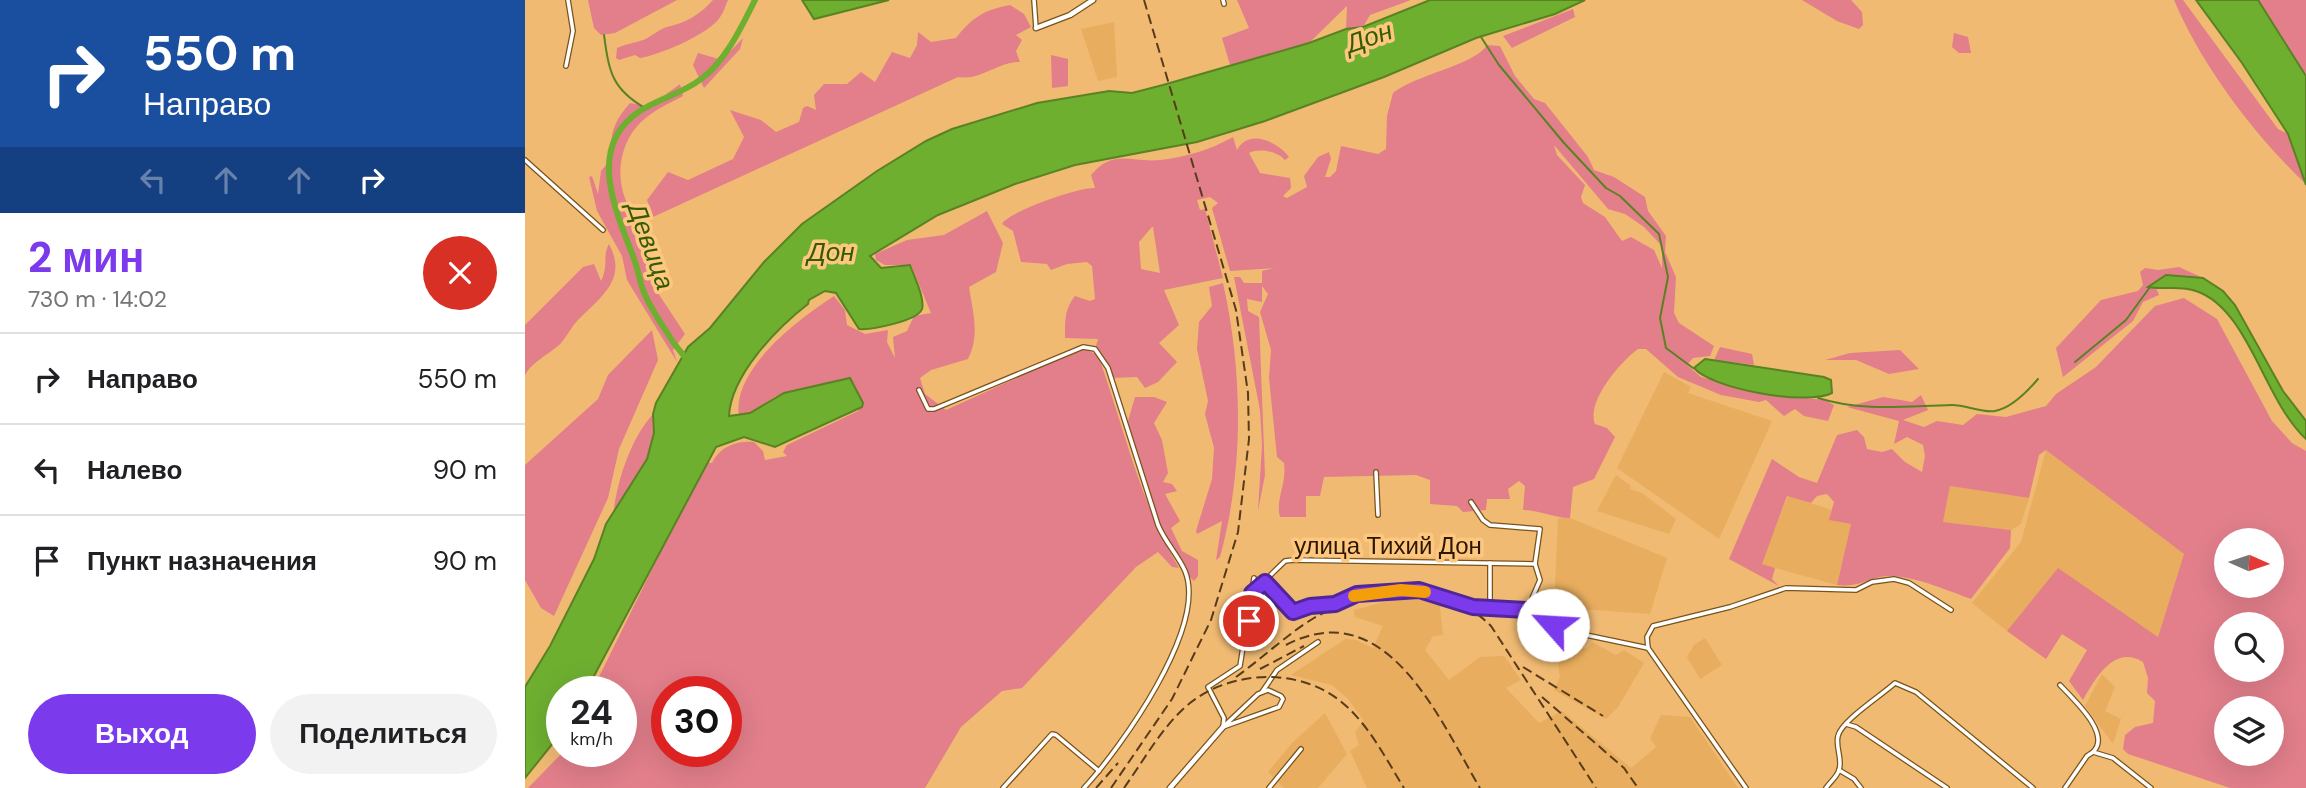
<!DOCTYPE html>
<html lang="ru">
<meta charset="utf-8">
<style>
body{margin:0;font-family:"DM Sans",sans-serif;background:#f2f2f2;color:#202124;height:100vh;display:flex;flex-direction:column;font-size:26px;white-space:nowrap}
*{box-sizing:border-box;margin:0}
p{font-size:23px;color:#757577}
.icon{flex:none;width:38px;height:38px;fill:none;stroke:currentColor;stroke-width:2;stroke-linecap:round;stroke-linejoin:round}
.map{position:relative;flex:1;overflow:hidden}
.sheet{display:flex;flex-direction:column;background:#fff;width:525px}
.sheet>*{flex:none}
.top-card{background:#1a4fa0;color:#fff;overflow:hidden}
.needle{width:46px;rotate:93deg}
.tools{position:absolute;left:1689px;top:528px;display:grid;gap:14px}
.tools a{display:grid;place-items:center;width:70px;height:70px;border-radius:50%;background:#fff;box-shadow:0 7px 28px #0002;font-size:35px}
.speed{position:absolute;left:21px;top:676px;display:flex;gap:14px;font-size:35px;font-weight:700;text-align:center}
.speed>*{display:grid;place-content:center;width:91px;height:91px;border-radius:50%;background:#fff;box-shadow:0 7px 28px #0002;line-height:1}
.speed small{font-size:18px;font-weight:400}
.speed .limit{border:10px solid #d22;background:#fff;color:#111}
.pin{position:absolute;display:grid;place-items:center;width:60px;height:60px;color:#fff;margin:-30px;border:4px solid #fff;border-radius:50%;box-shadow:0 2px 7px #0007}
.me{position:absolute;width:77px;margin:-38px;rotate:296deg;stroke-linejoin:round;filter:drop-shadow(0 0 5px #0008)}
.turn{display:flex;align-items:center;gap:24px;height:147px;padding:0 28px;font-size:32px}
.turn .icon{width:91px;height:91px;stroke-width:2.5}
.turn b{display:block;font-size:49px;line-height:60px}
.lanes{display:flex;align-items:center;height:66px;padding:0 28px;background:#0003;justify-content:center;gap:35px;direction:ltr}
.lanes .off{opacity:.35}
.round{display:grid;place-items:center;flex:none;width:74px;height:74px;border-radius:37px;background:#f2f2f2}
.overview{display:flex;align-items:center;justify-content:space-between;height:119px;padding:0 28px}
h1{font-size:42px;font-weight:800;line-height:52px;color:#7c3aed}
.action{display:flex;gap:14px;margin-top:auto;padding:14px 28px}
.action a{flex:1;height:80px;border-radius:42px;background:#7c3aed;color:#fff;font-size:28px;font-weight:800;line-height:80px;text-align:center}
.action a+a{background:#f2f2f2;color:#202124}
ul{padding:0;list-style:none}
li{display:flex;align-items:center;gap:21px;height:91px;padding:0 28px;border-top:2px solid #e0e0e0}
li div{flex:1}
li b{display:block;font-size:26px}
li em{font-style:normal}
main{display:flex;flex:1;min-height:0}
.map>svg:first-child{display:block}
</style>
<main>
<section class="sheet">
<div class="top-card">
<div class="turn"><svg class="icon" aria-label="right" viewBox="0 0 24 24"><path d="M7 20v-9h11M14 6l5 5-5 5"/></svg><div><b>550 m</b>Направо</div></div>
<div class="lanes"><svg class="icon off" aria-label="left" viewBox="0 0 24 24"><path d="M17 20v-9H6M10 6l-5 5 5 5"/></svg><svg class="icon off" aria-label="ahead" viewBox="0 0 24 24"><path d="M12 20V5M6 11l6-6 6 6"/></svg><svg class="icon off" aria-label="ahead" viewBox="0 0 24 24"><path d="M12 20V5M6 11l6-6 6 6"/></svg><svg class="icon" aria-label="right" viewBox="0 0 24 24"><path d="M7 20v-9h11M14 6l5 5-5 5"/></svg></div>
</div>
<div class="overview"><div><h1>2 мин</h1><p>730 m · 14:02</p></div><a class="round" style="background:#d93025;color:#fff"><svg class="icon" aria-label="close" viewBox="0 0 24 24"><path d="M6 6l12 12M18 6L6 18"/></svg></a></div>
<ul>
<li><svg class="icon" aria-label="right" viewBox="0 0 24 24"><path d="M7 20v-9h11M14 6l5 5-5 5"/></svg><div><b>Направо</b></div><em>550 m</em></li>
<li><svg class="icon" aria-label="left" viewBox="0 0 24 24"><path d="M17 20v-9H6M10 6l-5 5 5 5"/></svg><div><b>Налево</b></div><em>90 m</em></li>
<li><svg class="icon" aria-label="arrive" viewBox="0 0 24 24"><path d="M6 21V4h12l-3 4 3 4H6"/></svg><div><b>Пункт назначения</b></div><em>90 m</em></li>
</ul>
<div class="action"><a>Выход</a><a>Поделиться</a></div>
</section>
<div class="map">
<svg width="1781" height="788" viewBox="0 0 1781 788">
<rect width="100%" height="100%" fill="#f0ba73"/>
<g fill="#e8ad5e">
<polygon points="589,22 592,77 573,81 556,29"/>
<polygon points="1139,372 1166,387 1163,393 1247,421 1194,539 1092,468"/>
<polygon points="1521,450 1659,554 1633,637 1533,569 1482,631 1447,603 1496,542"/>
<polygon points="1091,475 1106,486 1105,489 1117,493 1151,519 1144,534 1072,511"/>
<polygon points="1425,486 1504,498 1496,524 1486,530 1418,522"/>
<polygon points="1263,496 1307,510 1305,520 1326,524 1312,585 1236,564"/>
<polygon points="1033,518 1045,518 1142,558 1125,614 1029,607"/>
<polygon points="883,596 914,599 918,635 908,636 900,650 924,680 955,657 979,656 996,680 981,688 1014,723 1037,711 1106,768 1131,747 1125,738 1136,715 1165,717 1213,788 842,788 825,751 834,745 830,732 839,721 823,699 807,685 766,675 820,639 831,640 848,648 858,626 830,617 829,610"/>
<polygon points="1180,638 1197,665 1175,679 1162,657 1169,645"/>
<polygon points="1067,642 1091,655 1099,650 1119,663 1093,707 1081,719 1029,690 1035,677 1033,664 1046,650 1063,648"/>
<polygon points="1577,674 1590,687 1580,711 1596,719 1588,744 1560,706"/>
<polygon points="800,713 822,754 793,788 759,788 743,772 768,742"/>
</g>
<g fill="#e27f8b" fill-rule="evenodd">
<polygon points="63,0 152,0 90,33 76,35 69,28"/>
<path d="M188,0H203C200,7 198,14 193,20C179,36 134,55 115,58L110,55L94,60L91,58L92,48C100,44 110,43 118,40C126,37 134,29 142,27C160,23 175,15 188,0Z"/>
<polygon points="712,0 886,0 845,15 838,27 821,29 822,6 784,43 705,65 697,38 724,28"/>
<polygon points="1277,0 1326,0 1337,12 1338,25 1334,29 1312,21"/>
<path d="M1649,0H1658L1753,129L1763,134L1781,184C1729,135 1677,66 1649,0Z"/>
<polygon points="1733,0 1781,0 1781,77"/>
<path d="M485,5L499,14L506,27L491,35L497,40L491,51L495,62C472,62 456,81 433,77L128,217L122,200L143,172L163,180L208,159L219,137L205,110L236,120L251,132L274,122L278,108L282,106L291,110L289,95L299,84H322L336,72L350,82L367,52L385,58L392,45L393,32L406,42L431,38C447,18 458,10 485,5Z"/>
<polygon points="1048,9 1050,17 987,48 978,36"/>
<polygon points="1429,33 1443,37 1446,53 1434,53 1427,47"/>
<polygon points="218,38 215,49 179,88 168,65 173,53 197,60"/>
<path d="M962,45L975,46L990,76L1009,99L1020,103L1063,157L1069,170L1089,177L1120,197L1123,211L1141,236L1140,252L1151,277L1149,313L1154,323L1189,346L1185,356L1168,358L1162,365L1176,377L1236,393L1299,400L1309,405L1303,421L1279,416L1270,409L1259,416L1241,400L1234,402L1196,395L1153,377L1121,349H1113C1095,362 1061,402 1070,424L1082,428L1090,437L1069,479L1048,487L1045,518C1028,518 1015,510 998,510L1000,486L994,481L983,489L985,499H962L961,510L938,512L932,506L905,504V480L891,475L799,477L795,496H781V517H755C750,500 762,484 759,463L752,457L744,378L746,350L735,312L743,294L737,286V302L722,299L723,311L734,317L740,475L733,511L737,445L735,410L709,277H715L719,283H737V271L749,268L705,271L687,208L693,203L685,197L672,200L675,210L680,209L698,278L639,290L654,325L634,343L652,362L633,382L620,388L612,377L586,378L570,349L573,339L540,338C540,323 539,309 550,296L565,301L570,299L567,266L562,262L542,264L526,270L522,264L496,262L488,231L477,224C485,211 554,187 570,188L566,175C589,148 605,163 635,160C661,157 685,150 708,137L712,150C724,128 753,142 764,157L760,160C753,151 734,148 724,153L735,173L765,178L766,188L758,196L762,198L782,187L779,176L793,157L804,152L806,159L800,177H805L811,171L816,146L853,154L861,149L862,116L868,93C892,74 950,65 962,45ZM1029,145L1083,209L1100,214L1119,227L1137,246V268L1129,250L1106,237L1097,241L1080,217L1058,203L1056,197L1060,185L1032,155ZM627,227H628L635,273L616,269L614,242Z"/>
<polygon points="526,55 543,59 543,86 527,88"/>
<path d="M155,84L158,96C143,104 129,110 116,122C89,148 88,197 116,221L122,269L131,290L160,334L148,350L152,362L102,280L97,256L72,211L64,177L67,176L73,194L76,171L87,158C84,133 89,122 105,103L126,107L140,101V95Z"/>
<path d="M462,211L478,243L471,272L444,287C448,313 455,335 443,359L406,370L395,378L400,394L421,410L557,348L573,355C599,427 615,503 654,568L647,567L633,552L611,567L497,688L477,691L436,727L400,788H3L39,751H96V691H67L180,462L187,463C194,447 212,440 229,442L238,451L240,460L262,456L258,452L262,445L333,411L338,403L324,378L251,396L225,413L214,417C206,369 274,319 309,296L320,310L322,325L340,334L363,330L362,342L370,358L368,337L382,331L389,316L406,313L386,265H360L351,260L350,254L382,240L419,235ZM142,691H201V751H142Z"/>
<path d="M84,244C103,279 76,297 53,320C45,328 41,339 33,346C22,355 6,363 0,375V325L58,267L69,264L76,281C84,265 77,256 84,244Z"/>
<polygon points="1654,267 1678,278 1641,275 1624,287 1631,288 1634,295 1618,302 1608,321 1538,377 1531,348 1576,300 1613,291 1618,285 1615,272 1620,268 1633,270"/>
<path d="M698,283C718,372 719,469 695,557L691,560L697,521L672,534L671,531L687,479L689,448L680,414L683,401L672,349L674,322L687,306L684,287Z"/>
<path d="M1659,298L1692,319L1747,421L1767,443L1781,451V788H1705L1603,754L1598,749L1600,735L1610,727L1628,723L1630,701L1622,693L1623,678L1618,662C1589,644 1570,679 1558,700L1544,681L1562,650L1537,634L1521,659L1482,631L1533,568L1633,637L1659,554L1521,450L1514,455L1504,498L1425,486L1418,522L1486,530L1485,548L1446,599C1421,590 1392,577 1366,576C1344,576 1337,588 1312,585L1326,524L1304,520L1309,502L1302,494L1292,496L1286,503L1262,496L1237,564L1250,568L1247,579L1254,586L1204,559L1247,459L1274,477L1292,483L1312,435L1332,430L1339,437L1342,449L1357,452L1367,449L1380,462L1397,472L1400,456L1398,445L1382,437L1369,444L1374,421L1322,407L1358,397L1387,402L1396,395L1403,410L1378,420L1399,427L1412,421L1438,425L1452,414L1481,417L1521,406L1531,394L1571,367L1630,306ZM1701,541H1746V586H1701ZM1701,625H1746V670H1701ZM1701,709H1746V754H1701Z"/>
<polygon points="127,330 133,360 94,449 83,498 29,616 16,608 0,580 0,465 73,399 83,375"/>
<polygon points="1195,347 1227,354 1229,365 1189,360"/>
<polygon points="1375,350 1394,369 1364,374 1331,360 1300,360 1325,353"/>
<polygon points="610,397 629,397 642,402 629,423 637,440 643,473 638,482 647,484 652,491 640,494 655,521 646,528 657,551 673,560 673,576 669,581 660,572 634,528 603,421"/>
<path d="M128,414C133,453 108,485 88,516C92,481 105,440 128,414Z"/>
</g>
<g fill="#6eaf30" stroke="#5a8222" stroke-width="2">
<polygon points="277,0 364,0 289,19"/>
<path d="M905,0H1060L1030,14L951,38L859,77L740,121L672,142L550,165L490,184L413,215L345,256L356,268L385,265C389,276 400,298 397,309C393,321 346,330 334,329L311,293L300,291L284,300L283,304C252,328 206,375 204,416L225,413L259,393L325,378L338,403L337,407L250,447L219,437L191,447L61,691H37V732L0,778V687L25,646L69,559L81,524L122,459L129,433L128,414L131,403L163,347L185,328L239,262L277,224L352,171L401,141L427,129L512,103L584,91L607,93L638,85L784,43L821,29L838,27Z"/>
<polygon points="1671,0 1733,0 1781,76 1781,185 1763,134 1717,63"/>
<path d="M1641,275L1678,278L1698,291L1710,305L1758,391L1781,421V439C1738,399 1724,309 1671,291C1655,285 1639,290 1623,287Z"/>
<path d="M1180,359L1299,377L1306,380L1307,393C1282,406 1187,389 1169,368Z"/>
</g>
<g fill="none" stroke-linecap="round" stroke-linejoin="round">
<g stroke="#5a8222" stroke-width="2">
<path d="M79,35C84,72 87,89 120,108"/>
<polyline points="956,37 974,65 1039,143 1081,188 1095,196 1134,234 1143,277 1135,318 1141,348 1168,368"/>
<polyline points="1550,362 1601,320 1625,287"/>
<path d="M1293,398C1338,412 1380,406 1427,405C1441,405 1457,413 1470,411C1487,408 1502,392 1513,379"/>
</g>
<path stroke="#6eaf30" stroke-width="6" d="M162,360C156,351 148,344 143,334C134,320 122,303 117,287C114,277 112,266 108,256C90,209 61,146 115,111C134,98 157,94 176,79C200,62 217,26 230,0"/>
<defs>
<g id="minor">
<polyline points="509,0 511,28"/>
<polyline points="698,0 699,4"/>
<polyline points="41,66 48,31 43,0"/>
<polyline points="0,160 78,230"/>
<path d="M394,390L403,409H409L558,347L570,349L583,368L633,525C640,542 653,555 660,571C683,627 595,749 559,788"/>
<polyline points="851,472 853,515"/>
<polyline points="946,502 958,520 965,525 1015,529 1010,564 1015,580 1002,610"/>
<polyline points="965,563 965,608"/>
<polyline points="740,582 768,612 785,606 810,604 832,595 894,590 948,607 1002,610 1037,630 1123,648 1221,788"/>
<polyline points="727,593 760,561 768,560 1010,564"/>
<polyline points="1123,648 1122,637 1128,626 1205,607 1261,588 1331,590 1347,582 1369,579 1384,583 1426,610"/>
<path d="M1535,685C1548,699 1587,734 1568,752L1588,758L1626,788"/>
<polygon points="743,690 756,696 758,699 754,707 698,727 733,694"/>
<polyline points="737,692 752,670 793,642"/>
<polyline points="1321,724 1331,727 1422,788"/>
<polyline points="698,727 699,718 683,687 715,666 729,578"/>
<polyline points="1314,770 1329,779 1336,788"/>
<polyline points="478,788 527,734 531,735 574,771"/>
<polyline points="744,788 776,749"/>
<path d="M1301,788C1305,782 1312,777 1314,770C1318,759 1310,747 1313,736C1316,721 1357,695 1370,683L1391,692L1508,788"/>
<polyline points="1540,788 1562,756 1568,752"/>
</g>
<g id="tertiary">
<polyline points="511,28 545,15 568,0"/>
<polyline points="645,788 698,727"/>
</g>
</defs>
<use href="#minor" stroke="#79531a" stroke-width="6"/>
<use href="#tertiary" stroke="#79531a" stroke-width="7"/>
<use href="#minor" stroke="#fff" stroke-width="3.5"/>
<use href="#tertiary" stroke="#fff" stroke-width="4.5"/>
<g stroke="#583c1a" stroke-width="2" stroke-dasharray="10 5" stroke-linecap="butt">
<path d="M761,645C862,592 915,721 955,788"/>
<polyline points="998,667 1078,716"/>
<polyline points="735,669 779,646"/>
<path d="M711,677C735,660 765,632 789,618C842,588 920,579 966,626L1071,788"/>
<polyline points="1017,697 1099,768 1113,788"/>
<polyline points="571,788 593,763"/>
<polyline points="586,788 647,699 686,620 713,532 724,439 723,393 711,310 619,0"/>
<path d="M599,788C619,760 638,725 665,703C708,669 778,667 820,705C845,727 861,759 879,788"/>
</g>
</g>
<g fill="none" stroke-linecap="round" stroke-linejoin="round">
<defs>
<polyline id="route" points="724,621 727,593 740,582 768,612 785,606 810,604 832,594 894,590 948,607 1002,610 1028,625"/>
</defs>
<use href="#route" stroke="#51269a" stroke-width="18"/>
<use href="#route" stroke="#7c3aed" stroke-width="12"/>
<polyline stroke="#f59e0b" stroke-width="12" points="829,596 876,590 900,592"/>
</g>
<g text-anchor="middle" stroke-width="7" stroke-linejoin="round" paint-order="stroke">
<g font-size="24" fill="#2c1800" stroke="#fec780">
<text x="863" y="554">улица Тихий Дон</text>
</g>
<g font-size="26" font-style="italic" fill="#335c02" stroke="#fec780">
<text transform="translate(844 37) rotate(-19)" y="9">Дон</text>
<text transform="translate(126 246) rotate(70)" y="9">Девица</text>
<text x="306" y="261">Дон</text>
</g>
</g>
</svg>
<div class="tools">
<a><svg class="needle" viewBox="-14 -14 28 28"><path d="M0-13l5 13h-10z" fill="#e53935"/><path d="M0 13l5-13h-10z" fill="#757577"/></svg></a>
<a><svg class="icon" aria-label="search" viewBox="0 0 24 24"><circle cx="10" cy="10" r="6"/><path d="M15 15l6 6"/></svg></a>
<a><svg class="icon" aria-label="layers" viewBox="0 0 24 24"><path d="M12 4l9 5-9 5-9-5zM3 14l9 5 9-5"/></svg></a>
</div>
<div class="speed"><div>24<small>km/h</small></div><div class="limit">30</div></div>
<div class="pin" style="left:724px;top:621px;background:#d93025"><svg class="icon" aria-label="arrive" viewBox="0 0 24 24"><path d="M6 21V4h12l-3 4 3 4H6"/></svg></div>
<svg class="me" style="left:1028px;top:625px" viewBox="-20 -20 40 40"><circle r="19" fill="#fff"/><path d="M0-13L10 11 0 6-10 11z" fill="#7c3aed"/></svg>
</div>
</main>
